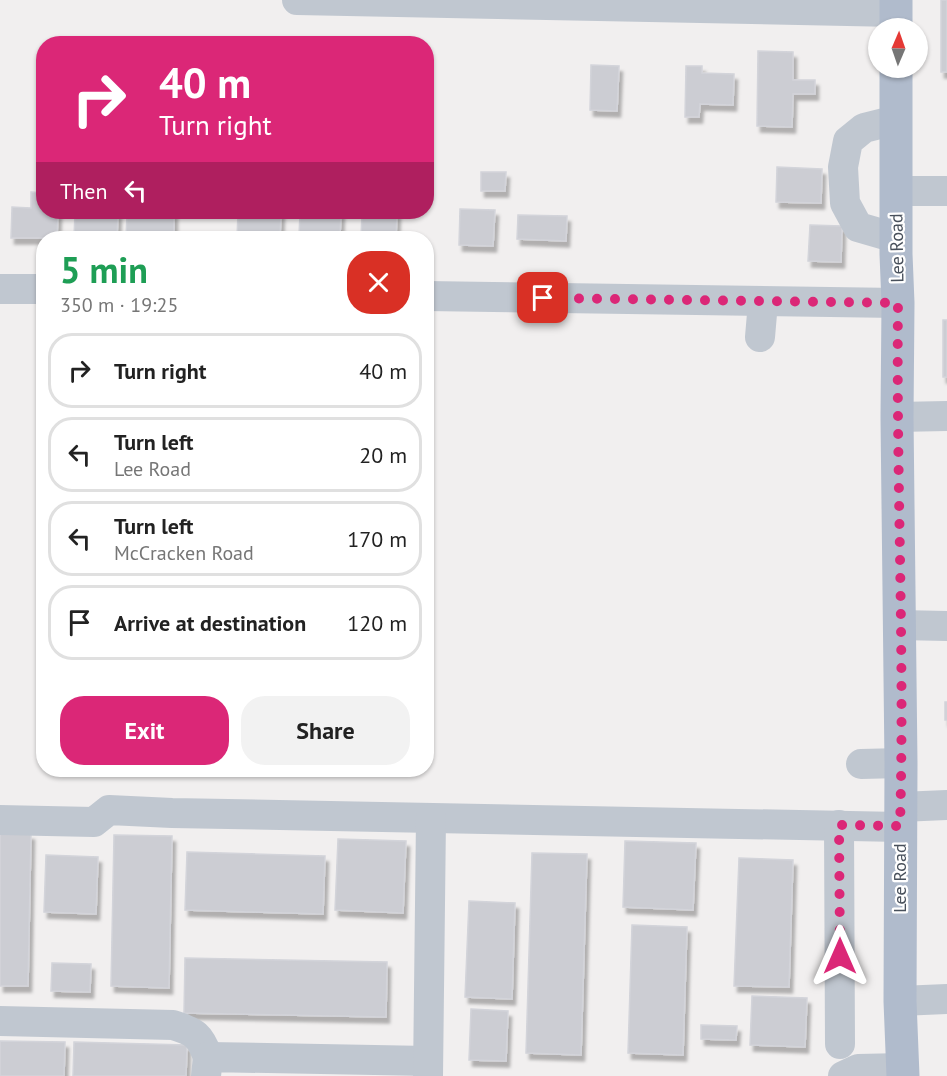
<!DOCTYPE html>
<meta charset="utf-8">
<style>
body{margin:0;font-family:"PT Sans",sans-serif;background:#f2f2f2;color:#222;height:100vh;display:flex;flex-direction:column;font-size:22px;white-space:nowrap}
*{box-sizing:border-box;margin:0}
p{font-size:20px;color:#767676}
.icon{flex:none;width:33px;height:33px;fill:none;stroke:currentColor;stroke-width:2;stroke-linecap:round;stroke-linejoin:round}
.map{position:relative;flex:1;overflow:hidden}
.drawer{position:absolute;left:36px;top:231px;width:398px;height:546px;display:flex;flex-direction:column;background:#fff;border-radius:24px;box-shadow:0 2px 4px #0004}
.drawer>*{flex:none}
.hud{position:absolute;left:36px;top:36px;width:398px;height:183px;border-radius:24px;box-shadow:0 2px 4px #0004;background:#db2777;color:#fff;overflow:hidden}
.needle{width:39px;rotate:2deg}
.fabs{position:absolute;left:868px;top:18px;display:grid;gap:12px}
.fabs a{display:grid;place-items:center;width:60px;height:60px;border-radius:50%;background:#fff;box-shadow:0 2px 4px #0004;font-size:30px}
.pin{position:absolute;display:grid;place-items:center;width:51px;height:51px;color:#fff;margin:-26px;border-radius:12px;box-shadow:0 3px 9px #0006}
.me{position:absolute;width:66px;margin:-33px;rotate:0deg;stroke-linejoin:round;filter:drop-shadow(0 0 4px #0008)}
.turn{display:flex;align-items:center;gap:21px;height:126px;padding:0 24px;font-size:27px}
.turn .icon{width:78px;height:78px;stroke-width:2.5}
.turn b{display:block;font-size:42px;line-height:51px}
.then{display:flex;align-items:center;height:57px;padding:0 24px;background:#0003;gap:12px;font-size:22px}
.round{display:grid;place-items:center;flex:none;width:63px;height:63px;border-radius:24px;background:#f2f2f2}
.summary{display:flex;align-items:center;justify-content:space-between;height:102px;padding:0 24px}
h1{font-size:36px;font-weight:700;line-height:45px;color:#1e9e55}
.action{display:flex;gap:12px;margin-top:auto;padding:12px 24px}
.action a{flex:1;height:69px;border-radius:24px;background:#db2777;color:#fff;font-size:24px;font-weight:700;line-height:69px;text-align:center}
.action a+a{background:#f2f2f2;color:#222}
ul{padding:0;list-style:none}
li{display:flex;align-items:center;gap:18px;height:75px;margin:0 12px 9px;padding:0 12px;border:3px solid #e0e0e0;border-radius:24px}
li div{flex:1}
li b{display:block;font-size:22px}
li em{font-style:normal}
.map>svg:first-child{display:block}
</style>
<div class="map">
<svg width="947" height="1076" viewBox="0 0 947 1076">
<defs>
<filter id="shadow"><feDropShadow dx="3.5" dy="6" stdDeviation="1.5" flood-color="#0004"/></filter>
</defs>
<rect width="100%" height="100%" fill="#f1efef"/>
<g fill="#cccdd3" stroke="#d3d4da" stroke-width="1.5" filter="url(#shadow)">
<rect x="941" y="0" width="6" height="72"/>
<polygon points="758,51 793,52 793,80 815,80 815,94 793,94 792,127 757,126"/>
<polygon points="591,65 619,66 617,111 590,110"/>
<polygon points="686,66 702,66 702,73 734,74 733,105 700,104 699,117 685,117"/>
<polygon points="777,167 822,169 821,203 776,202"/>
<polygon points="481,172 506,172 505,191 481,191"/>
<polygon points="31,192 44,193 44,212 58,212 57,238 11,238 12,207 31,208"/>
<polygon points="460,209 495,210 493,246 459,245"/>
<polygon points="75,212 118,212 117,238 74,237"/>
<polygon points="127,212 174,212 174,236 145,235 145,238 126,238"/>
<polygon points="238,212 281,212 280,238 237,238"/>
<polygon points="300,212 341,212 340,237 299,236"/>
<polygon points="362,212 397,212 396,238 361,238"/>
<polygon points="518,215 567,216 566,241 517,239"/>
<polygon points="810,225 842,226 841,262 808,261"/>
<rect x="943" y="320" width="4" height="57"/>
<rect x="945" y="702" width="2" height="18"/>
<polygon points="0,833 31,834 28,986 0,986"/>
<polygon points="114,835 172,836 169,988 111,986"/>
<polygon points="338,839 406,841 403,913 335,910"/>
<polygon points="625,841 696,843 693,910 623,907"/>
<polygon points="187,852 325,856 323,914 185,910"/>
<polygon points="532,853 587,854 581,1055 526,1053"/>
<polygon points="46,855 98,857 96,914 44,912"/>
<polygon points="739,858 793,860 789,987 734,986"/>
<polygon points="469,901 515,903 512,999 465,997"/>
<polygon points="632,925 687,927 683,1055 628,1053"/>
<polygon points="185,958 387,962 386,1017 184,1013"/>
<polygon points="52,963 91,964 90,992 51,991"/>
<polygon points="752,996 807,998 805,1047 750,1045"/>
<polygon points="471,1009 508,1011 506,1061 469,1060"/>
<polygon points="701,1025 737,1026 736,1040 701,1039"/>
<polygon points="0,1041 65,1042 64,1076 0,1076"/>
<polygon points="74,1042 187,1045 186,1076 73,1076"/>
</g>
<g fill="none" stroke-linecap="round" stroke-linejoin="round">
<g stroke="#c0c7d0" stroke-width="30">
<polyline points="297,0 896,12"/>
<polyline points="896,120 864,128 848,141 843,167 845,203 858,227 896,238"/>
<polyline points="896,191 947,191"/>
<polyline points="0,289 44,289"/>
<polyline points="426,296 898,303"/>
<polyline points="760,337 763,302"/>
<polyline points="897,417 947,416"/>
<polyline points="899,625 947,626"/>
<polyline points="861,764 901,763"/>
<polyline points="900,807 947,805"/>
<polyline points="0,820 94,822 109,810 172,813 900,827"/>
<polyline points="839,825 840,1044"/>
<polyline points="900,1001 947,999"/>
<path d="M0,1021L173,1025C195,1032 200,1035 208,1057"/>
<polyline points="206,1076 208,1057 428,1061"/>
<polyline points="428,1076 431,818"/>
<polyline points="843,1076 858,1069 903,1068"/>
</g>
<g stroke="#b0bbcc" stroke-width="33">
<polyline points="896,0 896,28"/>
<polyline points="896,68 896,254 898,303 897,417 901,763 900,1001 903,1076"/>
</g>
</g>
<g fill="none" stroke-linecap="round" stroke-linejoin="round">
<path stroke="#db2777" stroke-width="10" stroke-dasharray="0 18" d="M543,298L898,303C896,478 905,652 900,826L839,825L840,956"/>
</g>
<g text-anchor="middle" stroke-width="4.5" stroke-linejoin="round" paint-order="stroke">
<g font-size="18" fill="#48505b" stroke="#fff">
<text transform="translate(897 248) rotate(-91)" y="6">Lee Road</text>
<text transform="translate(900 878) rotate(-90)" y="6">Lee Road</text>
</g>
</g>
</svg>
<div class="fabs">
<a><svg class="needle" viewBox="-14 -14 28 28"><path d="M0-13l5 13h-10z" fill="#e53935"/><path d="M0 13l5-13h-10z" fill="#767676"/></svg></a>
</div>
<div class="pin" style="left:543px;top:298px;background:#d93025"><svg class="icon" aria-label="arrive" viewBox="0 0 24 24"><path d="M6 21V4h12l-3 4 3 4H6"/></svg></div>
<svg class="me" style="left:840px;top:956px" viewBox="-20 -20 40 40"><path d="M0-17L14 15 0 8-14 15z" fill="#db2777" stroke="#fff" stroke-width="4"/></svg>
<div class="hud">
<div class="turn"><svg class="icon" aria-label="right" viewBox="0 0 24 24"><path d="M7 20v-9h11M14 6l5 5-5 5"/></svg><div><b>40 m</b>Turn right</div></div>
<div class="then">Then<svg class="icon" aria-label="left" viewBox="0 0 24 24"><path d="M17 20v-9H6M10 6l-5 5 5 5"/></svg></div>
</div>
<section class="drawer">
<div class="summary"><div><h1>5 min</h1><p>350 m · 19:25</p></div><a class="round" style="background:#d93025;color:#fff"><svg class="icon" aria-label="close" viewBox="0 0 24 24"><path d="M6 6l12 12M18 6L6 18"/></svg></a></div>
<ul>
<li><svg class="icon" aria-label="right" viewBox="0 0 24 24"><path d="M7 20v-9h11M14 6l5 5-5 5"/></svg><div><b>Turn right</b></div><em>40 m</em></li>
<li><svg class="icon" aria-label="left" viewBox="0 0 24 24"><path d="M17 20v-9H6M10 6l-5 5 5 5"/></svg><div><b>Turn left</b><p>Lee Road</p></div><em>20 m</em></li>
<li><svg class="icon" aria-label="left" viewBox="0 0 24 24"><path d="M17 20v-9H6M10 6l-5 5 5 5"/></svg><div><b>Turn left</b><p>McCracken Road</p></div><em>170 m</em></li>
<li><svg class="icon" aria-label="arrive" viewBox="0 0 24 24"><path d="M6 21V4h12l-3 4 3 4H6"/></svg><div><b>Arrive at destination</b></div><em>120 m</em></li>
</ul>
<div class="action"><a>Exit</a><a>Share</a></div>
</section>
</div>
